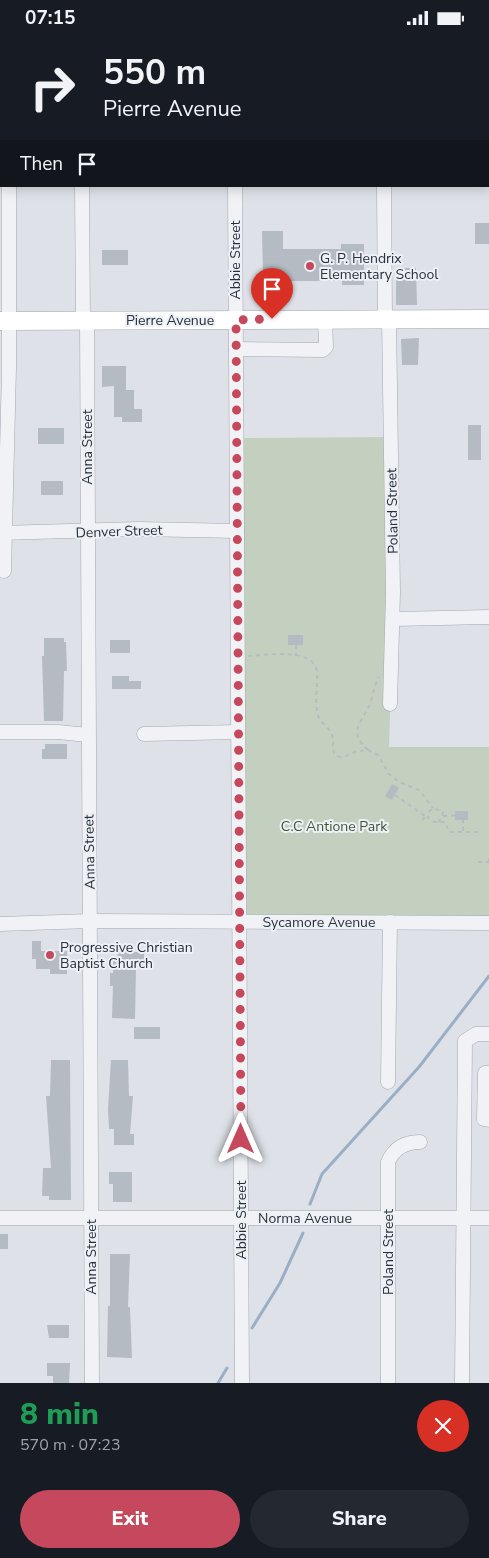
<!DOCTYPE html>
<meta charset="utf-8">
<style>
body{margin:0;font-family:"Nunito Sans",sans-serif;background:#242831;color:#f1f3f6;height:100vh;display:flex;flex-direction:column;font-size:19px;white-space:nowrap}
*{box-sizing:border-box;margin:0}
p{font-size:16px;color:#9ea1a6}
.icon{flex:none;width:28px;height:28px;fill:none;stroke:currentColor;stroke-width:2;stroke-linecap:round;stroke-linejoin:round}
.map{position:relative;height:1348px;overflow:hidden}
.details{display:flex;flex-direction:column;background:#171b24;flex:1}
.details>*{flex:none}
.hud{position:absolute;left:0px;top:0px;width:490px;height:152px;box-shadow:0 2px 12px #0003;background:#171b24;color:#f1f3f6;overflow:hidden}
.pin{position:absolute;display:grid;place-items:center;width:42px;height:42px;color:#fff;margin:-51px -21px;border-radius:50% 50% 50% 0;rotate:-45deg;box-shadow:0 0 5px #0007}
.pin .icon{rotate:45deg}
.me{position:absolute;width:55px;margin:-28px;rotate:0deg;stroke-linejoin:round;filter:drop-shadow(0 0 4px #0008)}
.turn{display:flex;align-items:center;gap:18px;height:105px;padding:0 20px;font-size:22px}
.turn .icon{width:65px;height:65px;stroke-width:2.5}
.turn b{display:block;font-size:35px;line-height:42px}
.then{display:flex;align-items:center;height:48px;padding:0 20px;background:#0003;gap:10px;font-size:19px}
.round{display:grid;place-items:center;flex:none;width:52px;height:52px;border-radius:26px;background:#242831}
.overview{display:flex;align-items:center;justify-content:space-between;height:85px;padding:0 20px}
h1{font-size:30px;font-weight:800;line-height:38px;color:#1e9e55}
.primary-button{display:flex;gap:10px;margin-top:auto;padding:10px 20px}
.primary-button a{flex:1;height:58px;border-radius:30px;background:#c6485c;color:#fff;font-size:20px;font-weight:800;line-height:58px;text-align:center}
.primary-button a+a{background:#242831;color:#f1f3f6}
.status{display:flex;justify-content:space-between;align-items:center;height:35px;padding:0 25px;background:#171b24;direction:ltr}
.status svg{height:14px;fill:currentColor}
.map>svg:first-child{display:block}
</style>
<div class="status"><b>07:15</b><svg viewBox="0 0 49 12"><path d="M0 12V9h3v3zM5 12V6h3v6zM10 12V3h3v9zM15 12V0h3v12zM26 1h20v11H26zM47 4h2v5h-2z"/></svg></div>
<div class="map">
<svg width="489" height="1348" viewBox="0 0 489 1348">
<rect width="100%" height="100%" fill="#dee1e7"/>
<polygon fill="#c4d0bf" points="391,402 393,584 389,712 489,712 489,888 239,887 237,403"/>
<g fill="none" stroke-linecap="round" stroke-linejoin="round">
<g stroke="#9aafc5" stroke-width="3">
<polyline points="310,1169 322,1139 419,1032 489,941"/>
<polyline points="252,1293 280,1248 303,1198"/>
<polyline points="218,1348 227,1333"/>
</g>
</g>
<g fill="#b5bbc3">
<rect x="475" y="188" width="14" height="21"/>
<polygon points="262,196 283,196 283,214 341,214 341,209 364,209 364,250 342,250 342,246 284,246 284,252 256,252 256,239 263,238"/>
<rect x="102" y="215" width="26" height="15"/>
<polygon points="396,233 416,233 417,270 396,270"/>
<polygon points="419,303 418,330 402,330 401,304"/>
<polygon points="102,331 126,331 126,355 134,355 134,374 142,374 142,387 122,387 122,382 114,382 114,351 102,352"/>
<rect x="468" y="390" width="13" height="35"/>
<rect x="38" y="393" width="26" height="16"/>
<rect x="41" y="446" width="22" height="14"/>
<rect x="288" y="600" width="15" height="10"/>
<polygon points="44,603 64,603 64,607 66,607 67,636 64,636 63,686 44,686 42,621 44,621"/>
<rect x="110" y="605" width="20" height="13"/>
<polygon points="112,641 129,641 129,646 141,646 141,654 112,654"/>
<polygon points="45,709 67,709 67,724 42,724 42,714 45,714"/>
<polygon points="392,749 399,753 392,765 385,761"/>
<rect x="455" y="776" width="13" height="9"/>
<polygon points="32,906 41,906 41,916 67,916 67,939 50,939 50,934 36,934 36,924 32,924"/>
<polygon points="117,917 144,917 144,933 136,933 135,984 112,983 113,951 110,951 110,938 113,938 113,922 118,922"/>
<rect x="134" y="992" width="26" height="12"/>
<polygon points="51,1025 70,1025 71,1165 49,1165 49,1161 42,1161 43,1133 51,1133 46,1061 50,1061"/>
<polygon points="111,1025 128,1025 129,1061 133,1061 130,1099 134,1099 134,1110 114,1110 114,1094 109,1094 108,1074"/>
<polygon points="109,1137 132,1137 132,1167 113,1167 113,1149 109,1149"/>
<rect x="0" y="1199" width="8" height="15"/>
<polygon points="110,1219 130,1219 128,1272 130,1272 132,1323 107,1322 108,1271 110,1271"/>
<polygon points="47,1290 69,1290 69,1303 49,1303"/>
<polygon points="47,1328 70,1328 69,1348 53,1348 53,1341 47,1341"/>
</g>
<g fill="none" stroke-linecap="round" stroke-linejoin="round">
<defs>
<g id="minor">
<polyline points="81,0 81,1"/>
<polyline points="234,0 234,1"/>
<polyline points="383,0 383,1"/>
<polyline points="0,82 1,82"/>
<polyline points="82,151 83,286"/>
<polyline points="235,151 242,1348"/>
<polyline points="384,151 385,283"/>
<polyline points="389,283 393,557 390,669"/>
<polyline points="87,285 92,1348"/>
<polyline points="236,314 323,315 326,312 325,284"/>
<polyline points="0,498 139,494 237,496"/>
<polyline points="4,536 9,333 9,151"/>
<polyline points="393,584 489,582"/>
<polyline points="0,697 58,697 88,700"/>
<polyline points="144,699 238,697"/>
<polyline points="0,889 90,886 489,888"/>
<polyline points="489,1038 485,1038 484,1084 489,1085"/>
<polyline points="388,1047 390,887"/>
<polyline points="0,1183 489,1183"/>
<path d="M388,1348V1127C394,1113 405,1107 420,1107"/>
<polyline points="462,1348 465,1006 476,999 489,999"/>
</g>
<polyline id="major" points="0,286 489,284"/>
</defs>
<use href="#minor" stroke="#a4a8b0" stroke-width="15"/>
<use href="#major" stroke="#9ea6b2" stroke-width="19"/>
<g stroke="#b8bcc1" stroke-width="2" stroke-dasharray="4 4" stroke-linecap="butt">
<polyline points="296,610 296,621"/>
<path d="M248,621C267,620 314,612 317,637C318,651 314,666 318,680C320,688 328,691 331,698C338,710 325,715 342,723L355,717L368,715L378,720L389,739L399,747L419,755L433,773"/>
<path d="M368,715C348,697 360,690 369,671C374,662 373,651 379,642"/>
<polyline points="395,760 425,781"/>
<polyline points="443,781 463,780 463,797"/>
<polyline points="422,785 426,781"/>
<polyline points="438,787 442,783 443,777 433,773 429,777 428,783 434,787 445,787 449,797 478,797"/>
<polyline points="489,824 489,830"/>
<polyline points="478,827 488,827"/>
</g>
<use href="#minor" stroke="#f0f2f5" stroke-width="14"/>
<use href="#major" stroke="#fff" stroke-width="18"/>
</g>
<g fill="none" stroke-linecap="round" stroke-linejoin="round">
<polyline stroke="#c6485c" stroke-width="9" stroke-dasharray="0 16.2" points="241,1104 236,285 272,284"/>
</g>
<g fill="#c6485c" stroke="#edf0f4" stroke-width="2">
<circle cx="310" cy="231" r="5"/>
<circle cx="50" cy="920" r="5"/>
</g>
<g text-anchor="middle" stroke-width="4" stroke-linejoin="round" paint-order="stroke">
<g font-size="14" fill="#28303c" stroke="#edf0f4" text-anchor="start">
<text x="320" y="228">G. P. Hendrix<tspan x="320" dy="16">Elementary School</tspan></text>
<text x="60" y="917">Progressive Christian<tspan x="60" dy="16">Baptist Church</tspan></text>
</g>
<g font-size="14" fill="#28303c" stroke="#edf0f4">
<text transform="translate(235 225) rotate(-90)" y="5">Abbie Street</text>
<text x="170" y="290">Pierre Avenue</text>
<text transform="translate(87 412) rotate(-90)" y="5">Anna Street</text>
<text transform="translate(392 476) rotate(-91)" y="5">Poland Street</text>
<text transform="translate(119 496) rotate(-2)" y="5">Denver Street</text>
<text transform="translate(89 817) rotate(-91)" y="5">Anna Street</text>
<text x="319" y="892">Sycamore Avenue</text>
<text x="305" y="1188">Norma Avenue</text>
<text transform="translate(241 1185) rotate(-90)" y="5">Abbie Street</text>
<text transform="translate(388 1217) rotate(-90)" y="5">Poland Street</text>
<text transform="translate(91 1222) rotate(-90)" y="5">Anna Street</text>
</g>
<g font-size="14" fill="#3d5736" stroke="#edf0f4">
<text x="334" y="796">C.C Antione Park</text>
</g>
</g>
</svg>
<div class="pin" style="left:272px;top:284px;background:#d93025"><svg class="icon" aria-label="arrive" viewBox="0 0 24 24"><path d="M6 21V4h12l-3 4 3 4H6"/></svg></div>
<svg class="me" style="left:241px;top:1104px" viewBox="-20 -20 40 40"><path d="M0-17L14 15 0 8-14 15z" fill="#c6485c" stroke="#fff" stroke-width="4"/></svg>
<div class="hud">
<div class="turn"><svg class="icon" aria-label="right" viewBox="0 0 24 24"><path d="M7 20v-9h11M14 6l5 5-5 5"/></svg><div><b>550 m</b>Pierre Avenue</div></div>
<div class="then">Then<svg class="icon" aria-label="arrive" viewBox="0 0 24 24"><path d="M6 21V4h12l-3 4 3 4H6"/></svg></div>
</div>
</div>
<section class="details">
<div class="overview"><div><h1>8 min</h1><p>570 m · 07:23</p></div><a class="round" style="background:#d93025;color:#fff"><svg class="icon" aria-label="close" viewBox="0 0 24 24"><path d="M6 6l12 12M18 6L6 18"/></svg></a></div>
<div class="primary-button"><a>Exit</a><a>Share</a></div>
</section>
